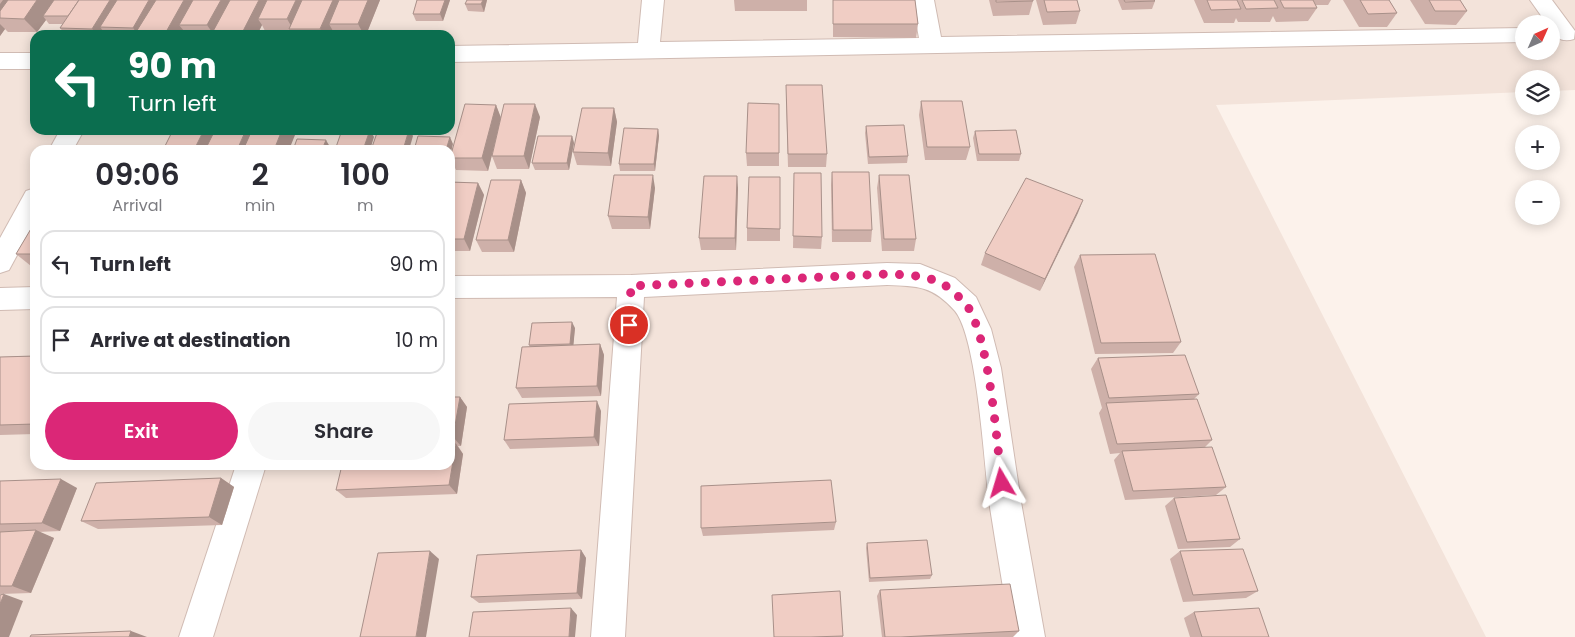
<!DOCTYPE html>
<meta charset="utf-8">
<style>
body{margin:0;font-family:Poppins,sans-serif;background:#f7f7f7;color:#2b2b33;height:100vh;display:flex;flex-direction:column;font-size:19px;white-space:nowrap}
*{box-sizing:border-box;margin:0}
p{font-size:16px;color:#7c7c81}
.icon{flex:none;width:28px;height:28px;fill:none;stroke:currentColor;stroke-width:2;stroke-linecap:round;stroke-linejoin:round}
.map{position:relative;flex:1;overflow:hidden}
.side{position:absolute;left:30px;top:145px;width:425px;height:325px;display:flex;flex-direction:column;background:#fff;border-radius:15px;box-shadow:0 2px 12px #0003}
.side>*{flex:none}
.banner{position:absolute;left:30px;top:30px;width:425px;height:105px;border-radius:15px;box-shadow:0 2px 12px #0003;background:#0b6e4f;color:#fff;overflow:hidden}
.needle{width:32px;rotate:45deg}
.fabs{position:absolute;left:1515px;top:15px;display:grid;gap:10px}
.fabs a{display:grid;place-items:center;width:45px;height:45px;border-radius:50%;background:#fff;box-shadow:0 2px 12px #0003;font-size:25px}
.pin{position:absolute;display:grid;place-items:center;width:42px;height:42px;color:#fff;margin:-21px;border:2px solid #fff;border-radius:50%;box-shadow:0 1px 5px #0007}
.me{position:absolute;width:55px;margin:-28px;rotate:353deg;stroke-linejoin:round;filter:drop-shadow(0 0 4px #0008)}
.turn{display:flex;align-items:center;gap:18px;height:105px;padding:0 15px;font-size:22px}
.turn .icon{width:65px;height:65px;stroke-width:2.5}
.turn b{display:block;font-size:35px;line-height:42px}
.eta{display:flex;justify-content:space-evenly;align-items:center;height:85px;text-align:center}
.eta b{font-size:30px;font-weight:600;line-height:35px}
.cta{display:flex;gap:10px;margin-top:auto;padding:10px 15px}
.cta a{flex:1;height:58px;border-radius:30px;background:#db2777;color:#fff;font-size:20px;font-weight:600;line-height:58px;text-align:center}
.cta a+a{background:#f7f7f7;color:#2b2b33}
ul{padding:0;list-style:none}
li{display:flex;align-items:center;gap:15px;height:68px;margin:0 10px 8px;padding:0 5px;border:2px solid #e1e1e2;border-radius:15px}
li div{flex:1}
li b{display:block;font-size:19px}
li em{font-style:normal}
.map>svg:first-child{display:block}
</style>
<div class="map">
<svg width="1575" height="637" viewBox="0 0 1575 637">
<rect width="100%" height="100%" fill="#fcf2eb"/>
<path fill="#f3e3da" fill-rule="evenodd" d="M0,0H1575V90L1551,91V79H1524V92L1216,105L1486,637H0ZM1524,24H1551V51H1524ZM35,35H450V130H35ZM35,150H450V465H35Z"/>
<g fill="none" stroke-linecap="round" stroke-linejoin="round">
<defs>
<g id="street">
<polygon points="642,0 664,0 660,42 919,38 912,0 934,0 941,37 1524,28 1524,42 450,62 450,46 638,43"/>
<path d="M1530,0H1552L1575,31L1574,39C1562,43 1551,37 1551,24H1547Z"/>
<rect x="0" y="53" width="35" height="16"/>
<polygon points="60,130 84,130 73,150 49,150"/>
<polygon points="35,188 35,222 9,270 0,273 0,238 26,191"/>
<path d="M887,263L920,264L955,278L976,297L991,329L1001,368L1021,502L1045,637H1011C1004,592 996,547 989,501C984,462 977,338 955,311C933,286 918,286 887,285L644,297L625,637H591L617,297L450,298V276L631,275Z"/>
<polygon points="35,287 35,309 0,310 0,288"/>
<polygon points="236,465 266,465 213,637 179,637"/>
</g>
</defs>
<use href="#street" stroke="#d0bbb3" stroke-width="2"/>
<use href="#street" fill="#fff" fill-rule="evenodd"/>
</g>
<g fill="#ceb0a9">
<polygon points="0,0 380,0 366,35 335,35 333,31 331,35 292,35 291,33 266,33 262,25 257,35 187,35 184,31 182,35 66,35 60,28 63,24 49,24 46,20 37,32 8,32 5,29 0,36"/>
<polygon points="417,0 450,0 443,21 416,21 413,14"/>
<polygon points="487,0 484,12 468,11 465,4"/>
<polygon points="734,0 807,0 807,11 735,11"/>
<polygon points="831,0 915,0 918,24 916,38 833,37 833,0"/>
<polygon points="989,0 1033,0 1033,1 1029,15 993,16"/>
<polygon points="1036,0 1077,0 1080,11 1076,24 1043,25"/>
<polygon points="1118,0 1154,0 1155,1 1152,9 1122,10"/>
<polygon points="1194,0 1331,0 1328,5 1316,5 1317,8 1308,21 1276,22 1273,16 1270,22 1238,22 1236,18 1234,23 1204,23"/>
<polygon points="1343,0 1389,0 1397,13 1387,27 1359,27"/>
<polygon points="1410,0 1460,0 1467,11 1456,25 1425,24"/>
<polygon points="786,98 827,154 826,167 788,167"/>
<polygon points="921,101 970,147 966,160 925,160 919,115"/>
<polygon points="779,104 779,166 747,166 746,153"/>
<polygon points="496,105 501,118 488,171 456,170 450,158"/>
<polygon points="614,108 617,122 611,166 577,165 573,152"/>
<polygon points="540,117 529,169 497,169 492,156"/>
<polygon points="866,126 908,156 907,163 868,164 865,133"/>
<polygon points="658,129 659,136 655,171 620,171 619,164"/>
<polygon points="975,131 1021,154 1019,161 977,161 973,138"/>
<polygon points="572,136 574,143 569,170 535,170 532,163"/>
<polygon points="832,172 872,230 871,242 832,242 831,185"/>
<polygon points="794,173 822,237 821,249 793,248"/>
<polygon points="879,175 916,239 914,251 882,251 877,188"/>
<polygon points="780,177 780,241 747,241 747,228"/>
<polygon points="521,180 526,193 514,252 482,252 476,240"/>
<polygon points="450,182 478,183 484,195 470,251 450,251"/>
<polygon points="655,188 650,229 612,229 608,216"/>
<polygon points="738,188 736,250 701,250 699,238"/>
<polygon points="1083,200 1040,291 981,265 985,253"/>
<polygon points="35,222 35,266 31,266 16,254"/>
<polygon points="1080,255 1181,342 1173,353 1095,354 1074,267"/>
<polygon points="575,328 573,345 600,344 604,355 601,396 522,398 516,388 530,347 529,345"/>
<polygon points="35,356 35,434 0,435 0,357"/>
<polygon points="1098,358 1199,394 1194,399 1212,440 1205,447 1226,487 1216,495 1125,500 1114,460 1120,453 1110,454 1099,413 1102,408 1091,369"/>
<polygon points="450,397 460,397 467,407 461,446 458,446 463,454 457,494 346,498 336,490 450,465"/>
<polygon points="601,411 599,446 510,449 504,440"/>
<polygon points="221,478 234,487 222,525 98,529 81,521"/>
<polygon points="0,481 77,488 60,531 38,532 54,538 31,593 0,594"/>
<polygon points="1174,498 1240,539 1230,547 1178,549 1165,506"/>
<polygon points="836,522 834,530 703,536 701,528"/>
<polygon points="867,543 932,575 930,579 869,582 866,548"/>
<polygon points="581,550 586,558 582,599 479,603 471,597"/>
<polygon points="1180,551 1258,591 1246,598 1183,602 1170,559"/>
<polygon points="880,590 1019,631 1013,637 882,637 877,596"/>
<polygon points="1194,612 1269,637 1190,637 1184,618"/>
<polygon points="843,636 843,637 774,637"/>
</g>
<g fill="#a89089">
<polygon points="3,0 26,0 0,18 0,4"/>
<polygon points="37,0 59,0 43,16 46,20 37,32 24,19"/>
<polygon points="110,0 129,0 100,27 106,35 97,35 92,29"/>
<polygon points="149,0 168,0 136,32 133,28"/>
<polygon points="184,0 201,0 179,25 184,31 182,35 168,35 166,32"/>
<polygon points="221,0 237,0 214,35 207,25"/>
<polygon points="259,0 274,0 258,19 262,25 257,35 241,35"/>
<polygon points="296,0 310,0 293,29 287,19"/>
<polygon points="333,0 346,0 329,24 333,31 331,35 323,35 320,29"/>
<polygon points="368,0 380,0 366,35 364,35 358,24"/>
<polygon points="445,0 450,0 443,21 440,14"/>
<polygon points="483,0 487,0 484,12 481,4"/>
<polygon points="0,24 5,29 0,36"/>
<polygon points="535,104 540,117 529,169 524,156"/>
<polygon points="496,105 501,118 488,171 482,158"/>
<polygon points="614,108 617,122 611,166 608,153"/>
<polygon points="658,129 659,136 655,171 654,164"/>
<polygon points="204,130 221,130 211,150 194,150"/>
<polygon points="246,130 261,130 252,150 237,150"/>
<polygon points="282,130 297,130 289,150 274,150"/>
<polygon points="370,130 374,137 370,150 363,150"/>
<polygon points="409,130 410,130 413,136 409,150 403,150"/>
<polygon points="572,136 574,143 569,170 567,163"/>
<polygon points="450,137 453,144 450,156 450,150 446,150"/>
<polygon points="326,140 330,147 329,150 322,150"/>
<polygon points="653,175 655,188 650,229 648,217"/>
<polygon points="737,176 738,188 736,250 735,238"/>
<polygon points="521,180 526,193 514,252 508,240"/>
<polygon points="478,183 484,195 470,251 464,239"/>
<polygon points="1083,200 1078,213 1040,291 1045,279"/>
<polygon points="572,322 575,328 573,350 570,344"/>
<polygon points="600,344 604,355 601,396 597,386"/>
<polygon points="460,397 467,407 461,446 453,437"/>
<polygon points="597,401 601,411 599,446 594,437"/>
<polygon points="456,444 463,454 457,494 449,485"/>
<polygon points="221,478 234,487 222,525 209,517"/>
<polygon points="61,479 77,488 60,531 42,523"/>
<polygon points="36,530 54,538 31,593 12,586"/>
<polygon points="581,550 586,558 582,599 577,593"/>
<polygon points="430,551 439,559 426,637 416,637"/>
<polygon points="4,594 23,601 9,637 0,637 0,604"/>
<polygon points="571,608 577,615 575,637 569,637"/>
<polygon points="131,631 147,637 129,637"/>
</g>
<g fill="#f0cdc4" stroke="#a89089">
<polygon points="8,0 37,0 24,19 0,18 0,11"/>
<polygon points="54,0 79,0 68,16 43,16"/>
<polygon points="79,0 110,0 92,29 60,28"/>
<polygon points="117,0 149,0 133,28 100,27"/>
<polygon points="156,0 184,0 166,32 136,32"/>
<polygon points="193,0 221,0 207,25 179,25"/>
<polygon points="230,0 259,0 241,35 211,35"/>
<polygon points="267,0 296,0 287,19 258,19"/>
<polygon points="302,0 333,0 320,29 289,29"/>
<polygon points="339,0 368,0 358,24 329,24"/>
<polygon points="417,0 445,0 440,14 413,14"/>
<polygon points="467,0 483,0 481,4 465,4"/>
<polygon points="833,0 915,0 918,24 833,24"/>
<polygon points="996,0 1033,0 1033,1 996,2"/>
<polygon points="1044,0 1077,0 1080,11 1047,12"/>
<polygon points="1124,0 1154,0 1155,1 1125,2"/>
<polygon points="1207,0 1237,0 1241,9 1211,10"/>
<polygon points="1242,0 1274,0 1278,8 1246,9"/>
<polygon points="1280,0 1313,0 1317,8 1284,8"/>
<polygon points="1360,0 1389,0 1397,13 1368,14"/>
<polygon points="1429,0 1460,0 1467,11 1435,11"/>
<polygon points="786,85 822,85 827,154 788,154"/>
<polygon points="921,101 962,101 970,147 927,147"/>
<polygon points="748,103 779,104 779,153 746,153"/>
<polygon points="465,104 496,105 482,158 450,158"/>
<polygon points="504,104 535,104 524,156 492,156"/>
<polygon points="582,108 614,108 608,153 573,152"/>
<polygon points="904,125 908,156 869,157 866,126"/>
<polygon points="624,128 658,129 654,164 619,164"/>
<polygon points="173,130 204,130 194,150 163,150"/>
<polygon points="215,130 246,130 237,150 205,150"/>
<polygon points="252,130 282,130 274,150 243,150"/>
<polygon points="342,130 370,130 363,150 335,150"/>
<polygon points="378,130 409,130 403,150 371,150"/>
<polygon points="1016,130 1021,154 979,154 975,131"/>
<polygon points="418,136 450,137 446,150 414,150"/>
<polygon points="538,136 572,136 567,163 532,163"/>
<polygon points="297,139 326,140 322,150 293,150"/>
<polygon points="832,172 869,172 872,230 833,230"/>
<polygon points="794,173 821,173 822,237 793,236"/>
<polygon points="614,175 653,175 648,217 608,216"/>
<polygon points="879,175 909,175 916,239 884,239"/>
<polygon points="704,176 737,176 735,238 699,238"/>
<polygon points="749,177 780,177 780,229 747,228"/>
<polygon points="1026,178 1083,200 1045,279 985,253"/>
<polygon points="491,180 521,180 508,240 476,240"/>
<polygon points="450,182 478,183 464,239 450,239"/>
<polygon points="35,222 35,254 16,254"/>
<polygon points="1155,254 1181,342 1101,343 1080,255"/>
<polygon points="572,322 570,344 529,345 532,323"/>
<polygon points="600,344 597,386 516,388 522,347"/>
<polygon points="1185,355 1199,394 1109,398 1098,358"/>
<polygon points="35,356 35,424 0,425 0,357"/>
<polygon points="450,397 460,397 453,437 450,437"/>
<polygon points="1197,399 1212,440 1117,444 1106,403"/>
<polygon points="597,401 594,437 504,440 509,404"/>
<polygon points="456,444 449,485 336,490 342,465 450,465 450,445"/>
<polygon points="1212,447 1226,487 1133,491 1122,451"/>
<polygon points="221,478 209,517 81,521 96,483"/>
<polygon points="61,479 42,523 0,524 0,481"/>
<polygon points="831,480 836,522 701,528 701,486"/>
<polygon points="1226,495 1240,539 1187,542 1174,498"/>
<polygon points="36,530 12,586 0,586 0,532"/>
<polygon points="927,540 932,575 870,578 867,543"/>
<polygon points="1243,549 1258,591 1193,595 1180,551"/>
<polygon points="581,550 577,593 471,597 477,555"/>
<polygon points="430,551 416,637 360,637 378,553"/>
<polygon points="1010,584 1019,631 901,637 885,637 880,590"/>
<polygon points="840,591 843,636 811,637 774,637 772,595"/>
<polygon points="4,594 0,604 0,595"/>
<polygon points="571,608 569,637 469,637 473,612"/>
<polygon points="1259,608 1269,637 1202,637 1194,612"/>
<polygon points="131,631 129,637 30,637 31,635"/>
</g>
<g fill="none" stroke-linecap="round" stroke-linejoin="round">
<path stroke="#db2777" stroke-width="9" stroke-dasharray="0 16.2" d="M629,325L631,286L887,274C908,275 929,275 946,286C952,290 961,299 966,304C990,338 996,439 1002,483"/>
</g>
</svg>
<div class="fabs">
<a><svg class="needle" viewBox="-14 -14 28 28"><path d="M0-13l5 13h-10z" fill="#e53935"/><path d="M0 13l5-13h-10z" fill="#7c7c81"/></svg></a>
<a><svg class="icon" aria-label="layers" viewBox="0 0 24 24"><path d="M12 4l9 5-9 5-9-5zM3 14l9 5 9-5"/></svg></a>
<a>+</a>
<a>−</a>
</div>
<div class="pin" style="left:629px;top:325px;background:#d93025"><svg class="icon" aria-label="arrive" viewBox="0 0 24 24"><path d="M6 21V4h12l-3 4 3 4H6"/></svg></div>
<svg class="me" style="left:1002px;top:483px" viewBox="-20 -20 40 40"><path d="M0-17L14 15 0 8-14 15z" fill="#db2777" stroke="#fff" stroke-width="4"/></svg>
<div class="banner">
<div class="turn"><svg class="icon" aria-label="left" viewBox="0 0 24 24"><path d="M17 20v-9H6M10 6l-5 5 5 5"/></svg><div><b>90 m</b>Turn left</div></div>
</div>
<section class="side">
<div class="eta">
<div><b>09:06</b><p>Arrival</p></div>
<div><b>2</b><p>min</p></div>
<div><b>100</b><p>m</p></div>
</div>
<ul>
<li><svg class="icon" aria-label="left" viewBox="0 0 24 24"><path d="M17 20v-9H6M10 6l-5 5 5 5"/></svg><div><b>Turn left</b></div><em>90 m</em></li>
<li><svg class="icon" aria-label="arrive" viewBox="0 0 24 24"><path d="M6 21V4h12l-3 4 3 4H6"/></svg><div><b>Arrive at destination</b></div><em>10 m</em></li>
</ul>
<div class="cta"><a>Exit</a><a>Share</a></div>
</section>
</div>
